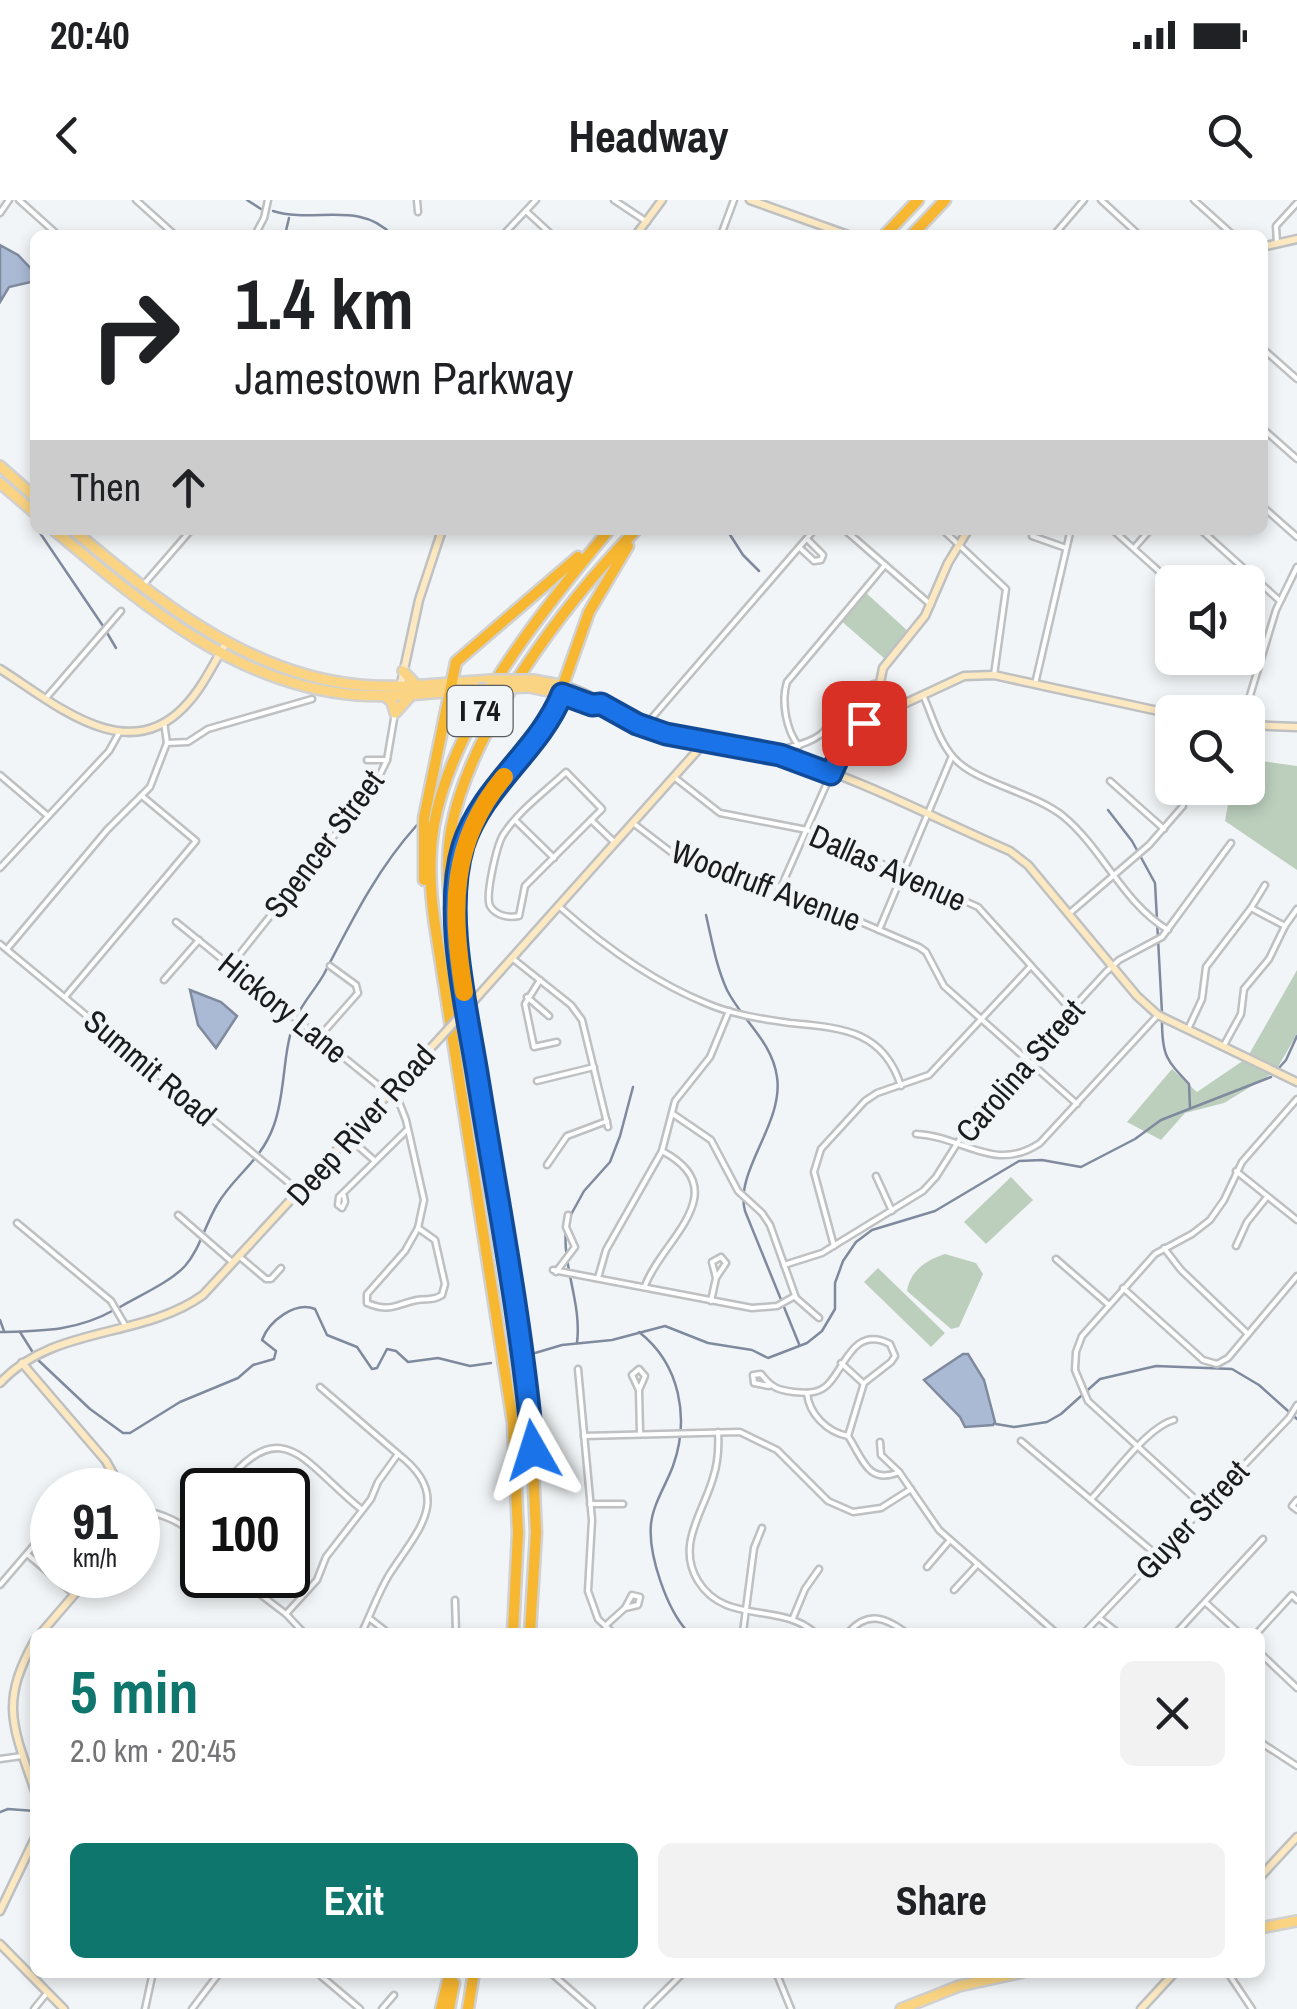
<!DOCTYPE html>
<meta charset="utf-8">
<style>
body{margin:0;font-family:"Archivo Narrow",sans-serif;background:#f2f2f2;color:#202124;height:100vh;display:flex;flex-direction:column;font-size:38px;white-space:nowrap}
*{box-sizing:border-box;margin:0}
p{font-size:32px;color:#757577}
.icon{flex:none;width:55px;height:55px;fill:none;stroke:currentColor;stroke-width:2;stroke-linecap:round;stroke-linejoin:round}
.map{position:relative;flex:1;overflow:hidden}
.sheet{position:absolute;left:30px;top:1428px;width:1235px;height:350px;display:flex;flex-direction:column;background:#fff;border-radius:15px;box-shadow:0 5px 15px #0003}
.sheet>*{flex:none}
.hud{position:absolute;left:30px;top:30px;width:1238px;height:305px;border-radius:15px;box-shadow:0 5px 15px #0003;background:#fff;color:#202124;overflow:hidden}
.controls{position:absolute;left:1155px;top:365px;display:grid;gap:20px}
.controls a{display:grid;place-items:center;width:110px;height:110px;border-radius:15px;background:#fff;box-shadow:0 5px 15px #0003;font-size:50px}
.speed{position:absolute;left:30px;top:1268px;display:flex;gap:20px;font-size:50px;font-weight:700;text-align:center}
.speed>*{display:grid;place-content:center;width:130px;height:130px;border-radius:50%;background:#fff;box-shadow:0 5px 15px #0003;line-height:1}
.speed small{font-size:25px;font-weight:400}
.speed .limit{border:5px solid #111;border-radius:15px;background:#fff;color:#111}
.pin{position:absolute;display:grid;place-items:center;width:85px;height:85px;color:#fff;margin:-42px;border-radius:20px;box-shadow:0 5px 15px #0006}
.me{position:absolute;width:110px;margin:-55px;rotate:354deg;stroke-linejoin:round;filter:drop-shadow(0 0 8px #0008)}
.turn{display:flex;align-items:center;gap:35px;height:210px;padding:0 40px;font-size:45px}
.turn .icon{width:130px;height:130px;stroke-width:2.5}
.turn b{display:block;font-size:70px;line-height:85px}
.then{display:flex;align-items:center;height:95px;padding:0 40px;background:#0003;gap:20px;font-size:38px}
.round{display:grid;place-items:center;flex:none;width:105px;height:105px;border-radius:15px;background:#f2f2f2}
.headline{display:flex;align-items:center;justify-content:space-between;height:170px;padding:0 40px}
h1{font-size:60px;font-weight:700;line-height:75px;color:#0f766e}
.cta{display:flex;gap:20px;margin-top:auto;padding:20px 40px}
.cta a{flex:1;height:115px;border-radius:15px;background:#0f766e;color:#fff;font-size:40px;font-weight:700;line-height:115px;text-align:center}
.cta a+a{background:#f2f2f2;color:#202124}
.status{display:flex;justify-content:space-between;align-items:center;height:70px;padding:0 50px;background:#fff;direction:ltr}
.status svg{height:28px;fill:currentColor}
header{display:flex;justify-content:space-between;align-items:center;height:130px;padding:0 40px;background:#fff;font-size:45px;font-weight:700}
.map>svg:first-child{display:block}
</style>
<div class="status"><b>20:40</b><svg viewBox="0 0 49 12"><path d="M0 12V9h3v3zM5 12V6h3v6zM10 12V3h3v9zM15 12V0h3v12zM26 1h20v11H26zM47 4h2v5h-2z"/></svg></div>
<header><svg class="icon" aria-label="back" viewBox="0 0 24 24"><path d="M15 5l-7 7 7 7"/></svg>Headway<svg class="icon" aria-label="search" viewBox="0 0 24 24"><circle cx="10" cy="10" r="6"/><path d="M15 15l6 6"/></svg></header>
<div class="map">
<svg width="1297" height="1809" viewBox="0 0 1297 1809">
<rect width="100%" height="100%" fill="#f2f5f7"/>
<g fill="#bccfbd">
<polygon points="864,391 910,433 886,460 839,419"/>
<polygon points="1248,559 1297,566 1297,670 1225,621 1231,588 1248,588"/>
<polygon points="1297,770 1297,834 1275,872 1224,903 1185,913 1161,940 1127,922 1172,869 1197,892 1247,858"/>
<polygon points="1011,977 1033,1000 986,1044 964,1022"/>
<path d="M945,1054L976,1063L983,1074L959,1127L951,1129L907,1091C910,1071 926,1060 945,1054Z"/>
<polygon points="878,1068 945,1133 931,1147 864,1082"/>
</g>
<g fill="#aabad5" stroke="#7f8a9e" stroke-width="2.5">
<polygon points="0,45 18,55 35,73 35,81 9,87 0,102"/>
<polygon points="190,790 221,802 237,816 216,848 198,825"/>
<polygon points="963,1154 968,1154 984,1180 995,1222 993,1225 965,1227 960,1217 924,1180"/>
</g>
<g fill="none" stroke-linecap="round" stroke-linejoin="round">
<g stroke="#7f8a9e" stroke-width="2.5">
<polyline points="247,0 261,9"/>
<path d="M273,11C314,24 360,0 392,35"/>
<polyline points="285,35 289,18"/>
<polyline points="38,330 103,426"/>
<polyline points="727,330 743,355 759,371"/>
<polyline points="106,431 116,448"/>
<polyline points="1108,610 1132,641 1155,683 1162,813"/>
<path d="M706,715C712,741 716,766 727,790C742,820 772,841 777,877C784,923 734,972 745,1011L799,1144"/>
<path d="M1162,821C1162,855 1166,860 1189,884L1190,908"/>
<polyline points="1278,869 1286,860 1297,836"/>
<polyline points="568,1020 584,991 610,962 620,936 633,887"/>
<path d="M566,1028C562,1067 582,1103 577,1143"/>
<path d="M120,1107C140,1095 169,1083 185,1066C200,1049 205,1025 217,1005C234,975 261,962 274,925C286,892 282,852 295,820C302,803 315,790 324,774C351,722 377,669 417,625"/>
<polyline points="0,1120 4,1131"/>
<path d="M0,1132C42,1131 77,1131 114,1110"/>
<path d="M20,1132L37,1159L90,1209L123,1233H130L180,1202L238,1178L253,1165L274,1159L276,1151L262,1140C269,1121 295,1101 315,1109L327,1135L357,1147L372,1169L377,1168L387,1149L396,1151L408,1162L438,1158L470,1166L491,1163"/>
<path d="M639,1132C680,1164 690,1218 673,1266C666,1285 653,1304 651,1324C648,1355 667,1410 688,1432"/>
<polyline points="535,1153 562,1145 612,1140 665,1126 708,1143 752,1150 768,1158 807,1143 822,1131 835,1109 835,1083 843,1061 856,1042 872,1030 935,1011 1019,961 1042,960 1081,967 1135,939 1161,920 1271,877"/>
<polyline points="996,1224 1014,1227 1047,1222 1061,1214 1100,1179 1156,1166 1232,1169 1259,1185 1297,1219"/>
<polyline points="0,1612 8,1609 35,1611"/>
</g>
<defs>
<g id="street">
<polyline points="19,0 58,35"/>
<polyline points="136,0 175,35"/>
<polyline points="417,0 418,12"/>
<polyline points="614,0 647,22"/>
<polyline points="1101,0 1139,35"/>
<polyline points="1194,0 1233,35"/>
<polyline points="526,11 552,35"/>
<polyline points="0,13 9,0"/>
<polyline points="255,35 264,18 268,0"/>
<polyline points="503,35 536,0"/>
<polyline points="721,35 734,0"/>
<polyline points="1054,35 1084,0"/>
<polyline points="1277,44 1276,26 1297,3"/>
<polyline points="1262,148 1297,179"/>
<polyline points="1262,228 1297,259"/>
<polyline points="1262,306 1297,337"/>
<polyline points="845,330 931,405"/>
<polyline points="943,330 1006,389 994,475"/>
<polyline points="1113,330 1172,383"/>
<polyline points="1201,330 1280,401"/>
<polyline points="1032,336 1066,348"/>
<polyline points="800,348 814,361 821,360 823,355 807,339"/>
<polyline points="1134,348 1150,330"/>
<polyline points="145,383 191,330"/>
<polyline points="1248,442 1263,452"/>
<polyline points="1035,484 1070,333"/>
<path d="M923,495C932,515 939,542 954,558C976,583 1033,592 1063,616C1103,649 1123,703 1168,730"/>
<polyline points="46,498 121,411"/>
<polyline points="1245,512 1276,410 1297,367"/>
<polyline points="644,527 814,330"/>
<polyline points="167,543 188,542 208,529 312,499"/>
<path d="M799,546C786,531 781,501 787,482L885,365"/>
<path d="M775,552C791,545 805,546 820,535C840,519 852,486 879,483"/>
<polyline points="367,560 387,560"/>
<path d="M566,572L602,609L525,686L519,716C509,718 496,716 490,706C485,695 497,645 503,635C518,611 546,591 566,572Z"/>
<polyline points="0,575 48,616"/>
<polyline points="674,577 720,613 807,630 978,707 1071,810"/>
<polyline points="1110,581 1164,629"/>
<polyline points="591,620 613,641"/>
<polyline points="516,621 554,658"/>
<polyline points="633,623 684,662 751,675 919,747 926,752 944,786 1077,904"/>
<polyline points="0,668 109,551 119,533"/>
<polyline points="781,687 831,574"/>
<path d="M561,708C605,747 653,782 708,804C734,815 763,819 790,823C840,828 883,829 901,886"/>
<polyline points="1251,708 1265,685"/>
<polyline points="1071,712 1149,645 1183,606"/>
<polyline points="176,722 399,902 406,920 424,1000 418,1028"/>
<polyline points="1285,726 1297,709"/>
<polyline points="879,730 952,556"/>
<polyline points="0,744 300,992"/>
<polyline points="7,749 107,630 150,587 167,543 164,522"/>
<polyline points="512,758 571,805 582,820 608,927"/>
<polyline points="232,764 376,583 387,560 395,513"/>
<polyline points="164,780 199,740"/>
<polyline points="540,780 525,804 534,847 557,842"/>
<polyline points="65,797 196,641 142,596"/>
<polyline points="527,797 549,816"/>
<polyline points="1189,827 1202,799 1206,767 1251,708 1285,726 1269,759 1244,789 1241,814 1223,847"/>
<polyline points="320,836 358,793 356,785 330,766"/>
<polyline points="537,881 594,867"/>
<polyline points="673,914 711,940 738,991 762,1013 770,1025 796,1098 819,1118"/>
<path d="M916,934C963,936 994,974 1040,943L1158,815"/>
<polyline points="350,939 375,961"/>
<polyline points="547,965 567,936 607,921"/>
<polyline points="1236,971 1297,1020"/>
<polyline points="876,976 892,1011"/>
<polyline points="344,996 345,1002 342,1008 338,1005 339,997 407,930"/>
<polyline points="178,1015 231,1061"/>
<polyline points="17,1023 111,1101 125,1125"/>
<path d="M418,1028L435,1040L445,1084L442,1095C433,1101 428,1098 417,1100C396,1104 391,1113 367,1103V1094L405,1051Z"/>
<polyline points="834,1046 814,972 821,949 865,901 877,893 929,875 1030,767"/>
<polyline points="1236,1046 1247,1022 1267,997"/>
<polyline points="1164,1048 1181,1070 1248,1134"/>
<polyline points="240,1057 266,1079 271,1079 281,1068"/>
<polyline points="1056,1059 1109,1105"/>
<polyline points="784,1065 822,1053 923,991 936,977 977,912 1106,772 1119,760 1162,737 1231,643"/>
<polyline points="553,1070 752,1108 777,1106 795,1096"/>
<polyline points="556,1072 575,1047 566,1027 568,1015"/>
<polyline points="598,1078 606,1050 662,951 675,901 710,857 729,811"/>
<path d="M645,1086C660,1042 738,991 662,951"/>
<polyline points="1123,1088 1203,1160 1217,1164 1228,1158 1297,1076"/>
<polyline points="711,1101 716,1078 726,1063 721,1057 712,1062 716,1078"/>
<polyline points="841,1163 863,1183"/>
<polyline points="578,1169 592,1320 588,1391 598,1419 612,1432"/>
<path d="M769,1186L754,1183L753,1175L761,1174C771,1187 777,1190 794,1192C804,1193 816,1194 825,1187C844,1173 851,1124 890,1144L895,1156L891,1162L864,1183L848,1236C863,1259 868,1285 899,1272"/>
<polyline points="639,1190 632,1175 639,1169 645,1176 639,1190 640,1233"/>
<path d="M807,1193C809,1214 827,1232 848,1236"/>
<path d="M718,1232C719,1248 718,1263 713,1278C703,1313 676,1345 698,1381C725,1425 779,1402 814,1432"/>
<polyline points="584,1236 740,1232 777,1250 828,1301 853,1312 881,1308 911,1289"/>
<polyline points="1021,1241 1158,1356"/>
<polyline points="880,1242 881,1255 899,1272 939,1330 1055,1432"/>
<path d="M220,1290C283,1208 304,1264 361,1309"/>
<path d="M1092,1298C1112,1277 1147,1227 1174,1220"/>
<polyline points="1297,1300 1292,1306 1297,1310"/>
<polyline points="590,1304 623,1304"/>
<polyline points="1204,1307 1088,1201 1075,1170 1076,1152 1082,1136 1155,1054 1192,1034 1210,1020 1224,1000 1242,962 1297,899"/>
<path d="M138,1309C163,1314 183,1322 202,1341"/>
<polyline points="190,1329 202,1312"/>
<polyline points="27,1354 74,1394"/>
<polyline points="927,1367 950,1340"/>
<polyline points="235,1375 286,1414 303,1432"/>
<polyline points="0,1385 36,1343"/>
<polyline points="954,1390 978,1364"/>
<polyline points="455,1400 456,1432"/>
<polyline points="1205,1402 1238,1432"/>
<polyline points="286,1414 317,1380 326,1357 371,1299 378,1282 398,1254 320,1187"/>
<polyline points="369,1418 387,1432"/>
<polyline points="793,1418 805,1389 819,1369"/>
<polyline points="1099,1418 1117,1432"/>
<polyline points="605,1426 625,1408 632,1395 640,1397 638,1405 625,1408"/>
<path d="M362,1432C371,1414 378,1393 389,1375C417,1331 455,1297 398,1254"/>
<polyline points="743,1432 754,1348 762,1328"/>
<path d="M849,1432C867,1411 885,1417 905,1432"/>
<polyline points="1085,1432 1289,1218 1297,1205"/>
<polyline points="1177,1432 1263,1339"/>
<polyline points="1258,1432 1292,1395 1297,1400"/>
<polyline points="1260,1453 1297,1488"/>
<polyline points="1260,1542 1297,1566"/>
<polyline points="0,1559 22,1556"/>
<polyline points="550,1772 592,1809"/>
<polyline points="776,1772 791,1809"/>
<polyline points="1228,1773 1252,1809"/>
<polyline points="321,1776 360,1809"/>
<polyline points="34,1809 47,1793"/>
<polyline points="145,1809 153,1772"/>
<polyline points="192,1809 220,1772"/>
<polyline points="382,1809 394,1795"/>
<polyline points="647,1809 684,1772"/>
</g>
<g id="secondary">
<polyline points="750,0 848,35"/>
<polyline points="636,35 662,0"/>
<polyline points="1262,47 1297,39"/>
<path d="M0,469C53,502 126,568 184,507C202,489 213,464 226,443"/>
<path d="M565,486C598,495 621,519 654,530C698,545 746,544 790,558C865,581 938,620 1010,651L1028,665L1137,796L1158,815L1297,882"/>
<polyline points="400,488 419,400 442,330"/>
<polyline points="562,494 599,504"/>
<polyline points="888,511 879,488 883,468 925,416 948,363 968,330"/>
<polyline points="1248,525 1297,527"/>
<polyline points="831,574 848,536 863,523 964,476 994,475 1172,514"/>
<polyline points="479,795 705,542"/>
<polyline points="22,1163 106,1261 122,1290"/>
<path d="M0,1183C53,1125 142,1139 203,1095L440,838"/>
<polyline points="42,1432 91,1375"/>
<path d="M35,1440C0,1502 12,1525 35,1591"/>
<polyline points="1260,1677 1297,1637"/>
<polyline points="0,1711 35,1638"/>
<polyline points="0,1744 64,1809"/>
<polyline points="1141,1809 1175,1772"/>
</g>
<g id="primary">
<polyline points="0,266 35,297"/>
<polyline points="0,283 35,313"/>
<path d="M54,330C143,405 236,485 356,495C397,498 437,492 478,489"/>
<path d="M73,330C157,400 247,474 359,485C403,489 447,483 490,480"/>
<polyline points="403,471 416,485"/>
<polyline points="533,480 565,486"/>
<polyline points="529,487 562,494"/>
<polyline points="385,496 392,502 395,513 412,494"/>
<polyline points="1260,1728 1297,1721"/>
<polyline points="901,1809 959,1786 1023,1772"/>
</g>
<g id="highway">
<polyline points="885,35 918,0"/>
<polyline points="912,35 945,0"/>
<polyline points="424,680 424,618 456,462 578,357"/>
<polyline points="456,702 460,657 475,618 493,590 551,519 589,412 628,346"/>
<path d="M513,1432L518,1333L513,1223L435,725C430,692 428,659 434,625C452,522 543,409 609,330"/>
<path d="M530,1432L536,1333L531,1222L453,722C448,692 446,661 451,630C469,529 566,402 636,330"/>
<polyline points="441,1809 450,1772"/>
<polyline points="449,1809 454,1783"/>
<polyline points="468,1809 474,1772"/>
</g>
</defs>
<use href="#street" stroke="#bec0c2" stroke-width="9"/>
<use href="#secondary" stroke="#bec0c2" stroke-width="11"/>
<use href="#primary" stroke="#d1d1d2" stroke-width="14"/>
<use href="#highway" stroke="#d1d1d2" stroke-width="15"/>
<use href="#street" stroke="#fff" stroke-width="4"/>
<use href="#secondary" stroke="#fde9c1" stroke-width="6"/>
<use href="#primary" stroke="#fad483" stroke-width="9"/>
<use href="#highway" stroke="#f7b730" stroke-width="10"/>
<defs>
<polyline id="secondary-bridge" points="440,838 479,795"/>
<g id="primary-bridge">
<polyline points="490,480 533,480"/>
<polyline points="478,489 529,487"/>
</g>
</defs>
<use href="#secondary-bridge" stroke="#bec0c2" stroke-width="11" stroke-linecap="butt"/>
<use href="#primary-bridge" stroke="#d1d1d2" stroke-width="14" stroke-linecap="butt"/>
<use href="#secondary-bridge" stroke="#fde9c1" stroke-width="6"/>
<use href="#primary-bridge" stroke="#fad483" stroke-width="9"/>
</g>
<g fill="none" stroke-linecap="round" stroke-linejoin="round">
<defs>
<path id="route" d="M533,1250C522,1123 497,998 477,873C466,805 443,713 463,646C482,586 539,551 562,494L592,505L601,504L637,524L666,534L780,555L831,574L848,536L864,523"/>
</defs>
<use href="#route" stroke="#114b97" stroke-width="25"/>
<use href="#route" stroke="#1a73e8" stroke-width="18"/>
<path stroke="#f59e0b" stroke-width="18" d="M464,792C451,710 449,643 504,577"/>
</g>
<g text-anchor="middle" stroke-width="10" stroke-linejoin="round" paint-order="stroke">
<rect fill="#f2f5f7" stroke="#5b5c5e" stroke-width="2.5" x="447.5" y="486" width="65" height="50" rx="8"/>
<g font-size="30" font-weight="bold" fill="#1a1b1c">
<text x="480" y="521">I 74</text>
</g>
<g font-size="32" fill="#1a1b1c" stroke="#f2f5f7">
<text transform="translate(324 644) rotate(-53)" y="11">Spencer Street</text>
<text transform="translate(888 668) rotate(24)" y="11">Dallas Avenue</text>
<text transform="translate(766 686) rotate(21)" y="11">Woodruff Avenue</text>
<text transform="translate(283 808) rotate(39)" y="11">Hickory Lane</text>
<text transform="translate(150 868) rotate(40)" y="11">Summit Road</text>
<text transform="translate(1020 871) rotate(-49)" y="11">Carolina Street</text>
<text transform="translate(361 925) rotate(-48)" y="11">Deep River Road</text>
<text transform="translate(1192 1320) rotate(-47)" y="11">Guyer Street</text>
</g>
</g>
</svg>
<div class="controls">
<a><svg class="icon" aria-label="sound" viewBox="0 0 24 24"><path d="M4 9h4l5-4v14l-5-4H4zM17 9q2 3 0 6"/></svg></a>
<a><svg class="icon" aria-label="search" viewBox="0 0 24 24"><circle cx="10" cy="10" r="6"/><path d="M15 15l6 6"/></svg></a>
</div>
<div class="speed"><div>91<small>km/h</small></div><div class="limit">100</div></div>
<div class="pin" style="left:864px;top:523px;background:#d93025"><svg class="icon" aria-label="arrive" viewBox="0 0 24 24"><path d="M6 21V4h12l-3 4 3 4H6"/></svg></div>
<svg class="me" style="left:533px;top:1250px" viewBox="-20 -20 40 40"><path d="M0-17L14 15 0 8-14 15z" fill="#1a73e8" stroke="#fff" stroke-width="4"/></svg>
<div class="hud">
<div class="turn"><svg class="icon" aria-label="right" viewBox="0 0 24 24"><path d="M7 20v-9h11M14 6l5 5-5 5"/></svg><div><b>1.4 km</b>Jamestown Parkway</div></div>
<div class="then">Then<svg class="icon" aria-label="ahead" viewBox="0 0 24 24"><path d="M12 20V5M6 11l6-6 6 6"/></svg></div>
</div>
<section class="sheet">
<div class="headline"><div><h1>5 min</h1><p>2.0 km · 20:45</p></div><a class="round"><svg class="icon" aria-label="close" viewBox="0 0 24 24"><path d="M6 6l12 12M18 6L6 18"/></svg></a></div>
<div class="cta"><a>Exit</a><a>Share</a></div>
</section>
</div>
